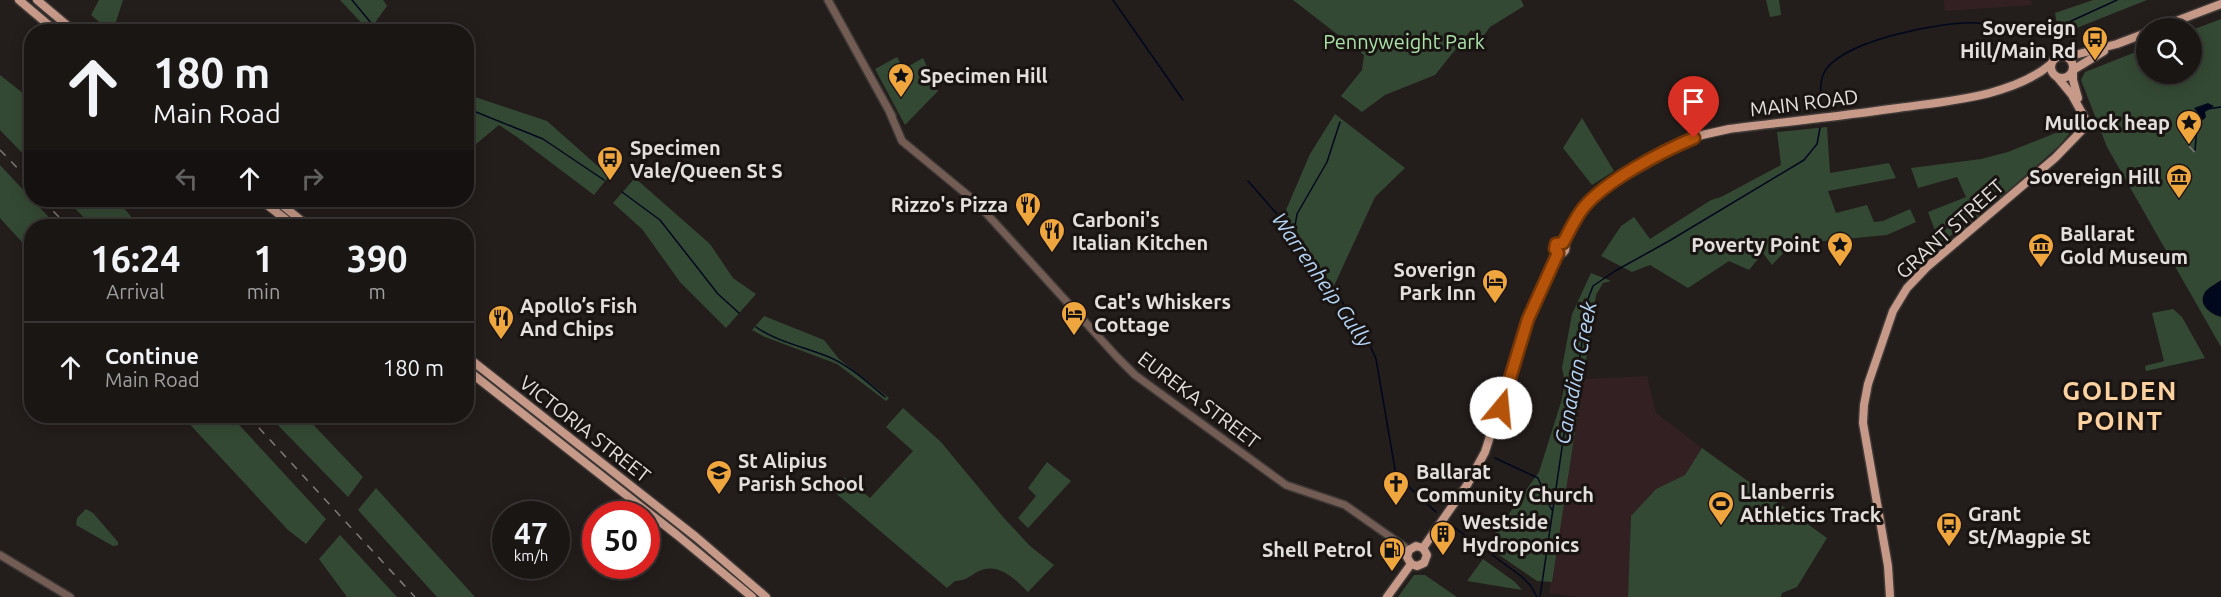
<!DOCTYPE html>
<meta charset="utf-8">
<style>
body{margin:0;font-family:Ubuntu,sans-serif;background:#231f1d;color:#f1f3f6;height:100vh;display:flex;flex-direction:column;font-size:22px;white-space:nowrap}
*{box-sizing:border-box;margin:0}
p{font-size:20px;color:#9f9fa0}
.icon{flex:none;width:33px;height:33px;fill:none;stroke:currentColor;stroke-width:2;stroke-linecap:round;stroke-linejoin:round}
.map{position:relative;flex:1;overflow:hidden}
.drawer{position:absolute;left:24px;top:219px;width:450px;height:204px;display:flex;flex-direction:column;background:#1a1614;border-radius:24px;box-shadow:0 3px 15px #0003,0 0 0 2px #383534}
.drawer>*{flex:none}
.banner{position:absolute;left:24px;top:24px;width:450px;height:183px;border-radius:24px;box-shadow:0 3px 15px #0003,0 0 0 2px #383534;background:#1a1614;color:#f1f3f6;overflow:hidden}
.tools{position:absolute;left:2136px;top:18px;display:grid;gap:12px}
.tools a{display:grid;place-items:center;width:66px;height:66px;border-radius:50%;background:#1a1614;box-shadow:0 3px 15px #0003,0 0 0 2px #383534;font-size:30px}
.speed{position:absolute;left:492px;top:501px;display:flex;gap:12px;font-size:30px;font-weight:700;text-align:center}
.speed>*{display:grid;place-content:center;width:78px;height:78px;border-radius:50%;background:#1a1614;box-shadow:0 3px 15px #0003,0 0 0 2px #383534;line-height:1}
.speed small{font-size:15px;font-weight:400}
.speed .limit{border:9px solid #d22;background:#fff;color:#111}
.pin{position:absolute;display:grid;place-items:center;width:51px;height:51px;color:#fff;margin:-62px -26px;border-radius:50% 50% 50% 0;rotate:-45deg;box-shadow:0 0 6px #0007}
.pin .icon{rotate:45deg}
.me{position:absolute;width:66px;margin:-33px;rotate:17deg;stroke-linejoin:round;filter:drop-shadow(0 0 4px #0008)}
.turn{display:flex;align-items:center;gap:21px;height:126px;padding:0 30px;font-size:27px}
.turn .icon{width:78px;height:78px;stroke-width:2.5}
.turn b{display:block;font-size:42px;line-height:51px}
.lanes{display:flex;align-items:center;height:57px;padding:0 30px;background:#0003;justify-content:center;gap:30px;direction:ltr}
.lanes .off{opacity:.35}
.eta{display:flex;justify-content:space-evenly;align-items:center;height:102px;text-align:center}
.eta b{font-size:36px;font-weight:600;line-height:42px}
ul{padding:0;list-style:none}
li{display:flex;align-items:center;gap:18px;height:90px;padding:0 30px;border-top:2px solid #383534}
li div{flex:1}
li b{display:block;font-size:22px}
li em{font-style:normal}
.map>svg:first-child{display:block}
</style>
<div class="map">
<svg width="2221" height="597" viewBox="0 0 2221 597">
<rect width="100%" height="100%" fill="#231d1b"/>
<g fill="#332023">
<polygon points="1944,0 2030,0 2032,5 1945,11"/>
<polygon points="1647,376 1656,413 1702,448 1685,475 1656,489 1631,516 1628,597 1578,597 1549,593 1584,379"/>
</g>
<g fill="#344934">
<polygon points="99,0 123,0 113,31 110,31 91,15"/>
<polygon points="340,0 383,0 387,6 369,31"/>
<polygon points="1293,0 1521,0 1524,6 1490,27 1482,38 1471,30 1435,75 1385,95 1362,112 1341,96 1362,70 1364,55"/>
<polygon points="1766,0 1779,0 1781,15 1770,17"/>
<polygon points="2093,0 2147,0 2059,35 2055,13"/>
<polygon points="2221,19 2221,347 2107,147 2081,80 2085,72 2146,48 2146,74 2192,74 2192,30"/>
<polygon points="897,57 902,66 907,67 923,58 938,91 905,125 875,69"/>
<polygon points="0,75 24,94 31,85 31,162 0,130"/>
<polygon points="466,94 547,121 609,176 594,195 517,137 499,125 470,149 467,139"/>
<polygon points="1335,114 1405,168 1375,197 1333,288 1301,238 1283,217 1310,154"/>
<polygon points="1582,118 1614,171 1592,185 1563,148"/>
<polygon points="1827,127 1830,173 1889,163 1896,178 1828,191 1836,213 1867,205 1874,222 1883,221 1910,209 1916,222 1887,235 1792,244 1772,265 1763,253 1749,270 1729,261 1688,288 1650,265 1632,272 1601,256 1621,226 1634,217 1650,239 1711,200 1721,197 1781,165 1777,132"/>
<polygon points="2068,128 2069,134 2059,146 1977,218 1943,241 1939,241 1928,212 1966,197 1957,177 1918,188 1911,168 1981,159 2008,152"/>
<polygon points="0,165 57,226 32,226 31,252 0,218"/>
<polygon points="635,178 710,244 733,278 756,294 726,328 680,282 642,229 613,203"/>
<polygon points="67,200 117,200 139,226 92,226"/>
<polygon points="1591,273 1611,281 1603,283 1596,295 1552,582 1537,581 1486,546 1539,472 1561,402 1566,379 1564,378 1562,368 1572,314"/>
<polygon points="2173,309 2182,317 2205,358 2146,371 2145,366 2164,361 2152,313"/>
<polygon points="764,316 824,340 839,359 889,398 886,401 837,364 765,337 752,330"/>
<path d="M903,408L941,442L1003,517L1030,546L1054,565L1028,592C1014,578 997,561 977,572C969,577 964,581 955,581L947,588L832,490L844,477L870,498L913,451L886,427Z"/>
<polygon points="182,416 231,416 326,519 306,544 288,530"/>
<polygon points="269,416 305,416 363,477 348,497"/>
<polygon points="1702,448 1827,538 1797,587 1782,593 1781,597 1628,597 1631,516 1656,489 1685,475"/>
<polygon points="1047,462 1071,481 1028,528 1018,518 1036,496 1028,488"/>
<polygon points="376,488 475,597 437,597 358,510"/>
<polygon points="86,509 93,513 118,542 118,545 113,546 76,525 77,518"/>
<polygon points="340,535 397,597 347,597 319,559"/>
<polygon points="1483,559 1515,582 1522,590 1467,581"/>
<polygon points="1414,575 1425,575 1457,597 1398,597"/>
</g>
<g fill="#00081e">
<polygon points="2208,103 2214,106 2205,112 2206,117 2203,120 2194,108"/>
<path d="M2221,280V317C2211,314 2197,305 2205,292C2209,287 2216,284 2221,280Z"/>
</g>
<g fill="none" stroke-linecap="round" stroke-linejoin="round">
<g stroke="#00081e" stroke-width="1.5">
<polyline points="352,0 372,24"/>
<polyline points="1113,0 1183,100"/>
<polyline points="2055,25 2069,22 2117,0"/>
<path d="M1821,107C1821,98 1819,84 1823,75C1836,41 1943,21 1976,23C1999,23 2022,30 2045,25"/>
<polyline points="466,108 543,139 604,180"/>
<polyline points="2207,109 2221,107"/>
<polyline points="2195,150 2197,127 2202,119"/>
<polyline points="1248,181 1298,238 1367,338 1376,359 1396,475 1436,512"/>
<polyline points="622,192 660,220 718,294 739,313"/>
<polyline points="1297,236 1295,226 1297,214 1327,162 1340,122"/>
<path d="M756,327C777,342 805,347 829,357C850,366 867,382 885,397"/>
<polyline points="1495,458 1538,478 1546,497"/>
<polyline points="1548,503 1552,510"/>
<polyline points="1451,525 1521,576 1531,586 1537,597"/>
<polyline points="1540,597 1568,407 1579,363 1588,299 1593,286 1615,271 1669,241 1804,160 1817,144 1820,128"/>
</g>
<defs>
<g id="minor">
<polyline points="828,0 892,116"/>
<polyline points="890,113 902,141 976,202 1117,357 1135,375 1286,485 1345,505 1409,550"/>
<polyline points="0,555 70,597"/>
</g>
<g id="major">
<polyline points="19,0 57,32"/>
<polyline points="37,0 75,32"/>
<polyline points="2158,28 2221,4"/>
<circle cx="2062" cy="67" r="11"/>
<polyline points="2067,57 2117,44 2146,33"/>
<polyline points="2073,70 2104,51"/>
<polyline points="2073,71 2073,80 2078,98"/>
<polyline points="261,200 294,226"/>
<polyline points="276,200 308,226"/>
<circle cx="1560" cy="248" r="5.5"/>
<path d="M1563,243L1579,213L1593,198L1608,186L1682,143L1702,135L1729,129C1785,122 1842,116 1898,108C1946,101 2012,97 2051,64"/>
<polyline points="466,356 696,537 766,597"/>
<polyline points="466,369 677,535 752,597"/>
<polyline points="1423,548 1467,485 1485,452 1524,330 1558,253"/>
<polyline points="1411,564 1417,566 1424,563 1427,555 1423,548"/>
<polyline points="1411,564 1407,557 1409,550 1416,546 1423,548"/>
<polyline points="1387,597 1411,564"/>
<polyline points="1890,597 1888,566 1863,423 1864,405 1868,384 1893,311 1907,288 1927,267 2055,158 2088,124 2072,95 2058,78"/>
</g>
</defs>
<use href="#minor" stroke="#3e3836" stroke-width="10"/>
<use href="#major" stroke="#3e3836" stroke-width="11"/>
<use href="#minor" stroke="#725c54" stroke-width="7"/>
<use href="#major" stroke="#c69988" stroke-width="8"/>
<g stroke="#807b79" stroke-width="1.5" stroke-dasharray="8 8" stroke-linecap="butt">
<polyline points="2189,146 2199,157"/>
<polyline points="0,150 32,183"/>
<polyline points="42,200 68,226"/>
<polyline points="248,416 415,597"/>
</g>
</g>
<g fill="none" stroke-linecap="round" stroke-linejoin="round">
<defs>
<path id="route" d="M1501,408L1528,319L1558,253L1555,249L1556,244L1563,243C1570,230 1575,218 1584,207C1607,180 1661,152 1694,138"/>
</defs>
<use href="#route" stroke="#753606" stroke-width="15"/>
<use href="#route" stroke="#b45309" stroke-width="10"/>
</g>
<defs>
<symbol id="bus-pin" viewBox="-11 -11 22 30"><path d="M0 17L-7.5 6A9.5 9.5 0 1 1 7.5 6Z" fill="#f0a63f" stroke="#191412"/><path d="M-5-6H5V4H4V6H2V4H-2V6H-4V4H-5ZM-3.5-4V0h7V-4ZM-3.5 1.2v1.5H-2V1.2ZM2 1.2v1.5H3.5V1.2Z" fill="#111"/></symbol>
<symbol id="sight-pin" viewBox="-11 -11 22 30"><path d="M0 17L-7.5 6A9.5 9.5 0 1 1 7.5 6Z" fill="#f0a63f" stroke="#191412"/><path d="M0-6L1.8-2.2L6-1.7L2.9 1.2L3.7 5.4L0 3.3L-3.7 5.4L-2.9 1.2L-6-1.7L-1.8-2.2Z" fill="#111"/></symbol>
<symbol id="museum-pin" viewBox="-11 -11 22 30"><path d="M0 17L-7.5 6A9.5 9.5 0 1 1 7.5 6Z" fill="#f0a63f" stroke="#191412"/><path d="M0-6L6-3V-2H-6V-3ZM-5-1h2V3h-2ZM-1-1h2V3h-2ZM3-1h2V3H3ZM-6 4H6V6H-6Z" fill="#111"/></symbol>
<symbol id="restaurant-pin" viewBox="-11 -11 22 30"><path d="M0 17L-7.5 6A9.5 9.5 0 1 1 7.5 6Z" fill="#f0a63f" stroke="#191412"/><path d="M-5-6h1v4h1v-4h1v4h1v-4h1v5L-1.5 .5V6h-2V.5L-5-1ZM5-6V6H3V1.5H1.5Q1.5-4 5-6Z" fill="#111"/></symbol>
<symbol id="hotel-pin" viewBox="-11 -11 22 30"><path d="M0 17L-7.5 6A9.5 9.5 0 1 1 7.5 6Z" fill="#f0a63f" stroke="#191412"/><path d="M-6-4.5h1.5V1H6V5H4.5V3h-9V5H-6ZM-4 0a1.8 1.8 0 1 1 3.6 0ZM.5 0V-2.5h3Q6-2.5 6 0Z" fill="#111"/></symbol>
<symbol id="school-pin" viewBox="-11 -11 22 30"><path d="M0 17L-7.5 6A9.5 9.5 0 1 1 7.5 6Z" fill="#f0a63f" stroke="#191412"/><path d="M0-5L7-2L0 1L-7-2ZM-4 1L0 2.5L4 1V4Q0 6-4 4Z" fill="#111"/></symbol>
<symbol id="church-pin" viewBox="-11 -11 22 30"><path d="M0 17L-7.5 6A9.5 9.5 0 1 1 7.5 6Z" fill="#f0a63f" stroke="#191412"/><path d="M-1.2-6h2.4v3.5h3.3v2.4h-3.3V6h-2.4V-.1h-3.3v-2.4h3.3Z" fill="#111"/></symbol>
<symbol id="stadium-pin" viewBox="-11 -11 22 30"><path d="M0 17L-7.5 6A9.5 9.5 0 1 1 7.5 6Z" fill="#f0a63f" stroke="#191412"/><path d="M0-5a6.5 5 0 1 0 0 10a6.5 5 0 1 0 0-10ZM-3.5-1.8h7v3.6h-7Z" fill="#111"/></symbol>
<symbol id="building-pin" viewBox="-11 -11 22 30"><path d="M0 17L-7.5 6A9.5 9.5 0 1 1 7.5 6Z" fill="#f0a63f" stroke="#191412"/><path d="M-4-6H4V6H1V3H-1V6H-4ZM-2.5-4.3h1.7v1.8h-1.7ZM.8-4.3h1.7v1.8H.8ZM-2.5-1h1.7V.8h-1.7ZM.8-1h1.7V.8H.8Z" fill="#111"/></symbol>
<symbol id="fuel-pin" viewBox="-11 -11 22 30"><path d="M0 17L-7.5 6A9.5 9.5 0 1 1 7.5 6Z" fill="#f0a63f" stroke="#191412"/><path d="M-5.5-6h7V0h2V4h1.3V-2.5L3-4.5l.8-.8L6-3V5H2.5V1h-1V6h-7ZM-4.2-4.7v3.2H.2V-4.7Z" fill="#111"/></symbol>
</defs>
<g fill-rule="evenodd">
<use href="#bus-pin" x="2080" y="24" width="30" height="40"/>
<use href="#sight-pin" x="886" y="61" width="30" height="40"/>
<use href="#sight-pin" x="2174" y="108" width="30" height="40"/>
<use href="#bus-pin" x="595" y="144" width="30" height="40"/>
<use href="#museum-pin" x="2164" y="162" width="30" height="40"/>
<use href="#restaurant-pin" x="1013" y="190" width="30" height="40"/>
<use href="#restaurant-pin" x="1037" y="216" width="30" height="40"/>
<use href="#sight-pin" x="1825" y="230" width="30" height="40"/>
<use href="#museum-pin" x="2026" y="231" width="30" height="40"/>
<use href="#hotel-pin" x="1480" y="267" width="30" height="40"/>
<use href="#hotel-pin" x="1059" y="299" width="30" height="40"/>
<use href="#restaurant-pin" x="486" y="303" width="30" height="40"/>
<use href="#school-pin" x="704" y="458" width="30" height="40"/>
<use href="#church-pin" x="1381" y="469" width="30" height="40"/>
<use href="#stadium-pin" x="1706" y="489" width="30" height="40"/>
<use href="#bus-pin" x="1934" y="510" width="30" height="40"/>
<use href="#building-pin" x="1428" y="519" width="30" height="40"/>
<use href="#fuel-pin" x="1377" y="535" width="30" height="40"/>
</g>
<g text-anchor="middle" stroke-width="6" stroke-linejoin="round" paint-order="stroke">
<g font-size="20" font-weight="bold" fill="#e2dfdd" stroke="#191412" text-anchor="start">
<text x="2076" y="35" text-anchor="end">Sovereign<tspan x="2076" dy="23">Hill/Main Rd</tspan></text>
<text x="920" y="83">Specimen Hill</text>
<text x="2170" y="130" text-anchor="end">Mullock heap</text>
<text x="630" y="155">Specimen<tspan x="630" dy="23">Vale/Queen St S</tspan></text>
<text x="2160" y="184" text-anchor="end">Sovereign Hill</text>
<text x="1008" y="212" text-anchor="end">Rizzo's Pizza</text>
<text x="1072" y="227">Carboni's<tspan x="1072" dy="23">Italian Kitchen</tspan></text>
<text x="2060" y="241">Ballarat<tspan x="2060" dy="23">Gold Museum</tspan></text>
<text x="1820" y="252" text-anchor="end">Poverty Point</text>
<text x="1476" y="277" text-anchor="end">Soverign<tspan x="1476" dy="23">Park Inn</tspan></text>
<text x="1094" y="309">Cat's Whiskers<tspan x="1094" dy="23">Cottage</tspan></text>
<text x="520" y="313">Apollo’s Fish<tspan x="520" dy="23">And Chips</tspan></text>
<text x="738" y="468">St Alipius<tspan x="738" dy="23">Parish School</tspan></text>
<text x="1416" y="479">Ballarat<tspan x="1416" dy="23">Community Church</tspan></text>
<text x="1740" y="499">Llanberris<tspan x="1740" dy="23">Athletics Track</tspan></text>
<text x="1968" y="521">Grant<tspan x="1968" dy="23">St/Magpie St</tspan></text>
<text x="1462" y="529">Westside<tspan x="1462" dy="23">Hydroponics</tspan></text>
<text x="1372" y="557" text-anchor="end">Shell Petrol</text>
</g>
<g font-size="20" fill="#a9e3a8" stroke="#191412">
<text x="1404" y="49">Pennyweight Park</text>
</g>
<g font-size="20" fill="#e2dfdd" stroke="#191412">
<text transform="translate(1804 103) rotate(-7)" y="7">MAIN ROAD</text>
<text transform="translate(1950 229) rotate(-42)" y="7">GRANT STREET</text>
<text transform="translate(1199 400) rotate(37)" y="7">EUREKA STREET</text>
<text transform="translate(585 429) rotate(38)" y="7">VICTORIA STREET</text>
</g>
<g font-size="21" font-style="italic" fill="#b5d6f9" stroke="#191412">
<text transform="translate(1322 280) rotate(55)" y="7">Warrenheip Gully</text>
<text transform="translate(1576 373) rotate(-79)" y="7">Canadian Creek</text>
</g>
<g font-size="26" font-weight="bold" letter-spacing="1.5" fill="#fcd1a0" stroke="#191412">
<text x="2120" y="400">GOLDEN<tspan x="2120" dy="30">POINT</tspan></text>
</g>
</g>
</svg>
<div class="tools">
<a><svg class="icon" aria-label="search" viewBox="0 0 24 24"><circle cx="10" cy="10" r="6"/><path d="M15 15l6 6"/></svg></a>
</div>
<div class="speed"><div>47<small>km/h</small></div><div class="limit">50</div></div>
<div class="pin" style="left:1694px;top:138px;background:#d93025"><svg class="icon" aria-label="arrive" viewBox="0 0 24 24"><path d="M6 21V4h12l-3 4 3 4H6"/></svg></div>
<svg class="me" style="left:1501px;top:408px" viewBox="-20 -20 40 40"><circle r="19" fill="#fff"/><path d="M0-13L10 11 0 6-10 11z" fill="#b45309"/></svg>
<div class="banner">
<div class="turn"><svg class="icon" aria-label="ahead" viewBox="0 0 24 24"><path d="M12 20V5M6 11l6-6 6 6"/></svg><div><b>180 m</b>Main Road</div></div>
<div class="lanes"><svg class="icon off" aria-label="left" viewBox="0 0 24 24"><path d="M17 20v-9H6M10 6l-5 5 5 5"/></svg><svg class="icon" aria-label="ahead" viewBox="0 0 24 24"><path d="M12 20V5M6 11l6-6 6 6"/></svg><svg class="icon off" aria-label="right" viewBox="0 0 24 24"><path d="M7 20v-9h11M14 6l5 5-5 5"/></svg></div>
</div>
<section class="drawer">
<div class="eta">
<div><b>16:24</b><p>Arrival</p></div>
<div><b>1</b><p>min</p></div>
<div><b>390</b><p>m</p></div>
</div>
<ul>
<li><svg class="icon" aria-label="ahead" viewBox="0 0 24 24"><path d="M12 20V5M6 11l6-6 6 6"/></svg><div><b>Continue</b><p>Main Road</p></div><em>180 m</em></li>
</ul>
</section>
</div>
